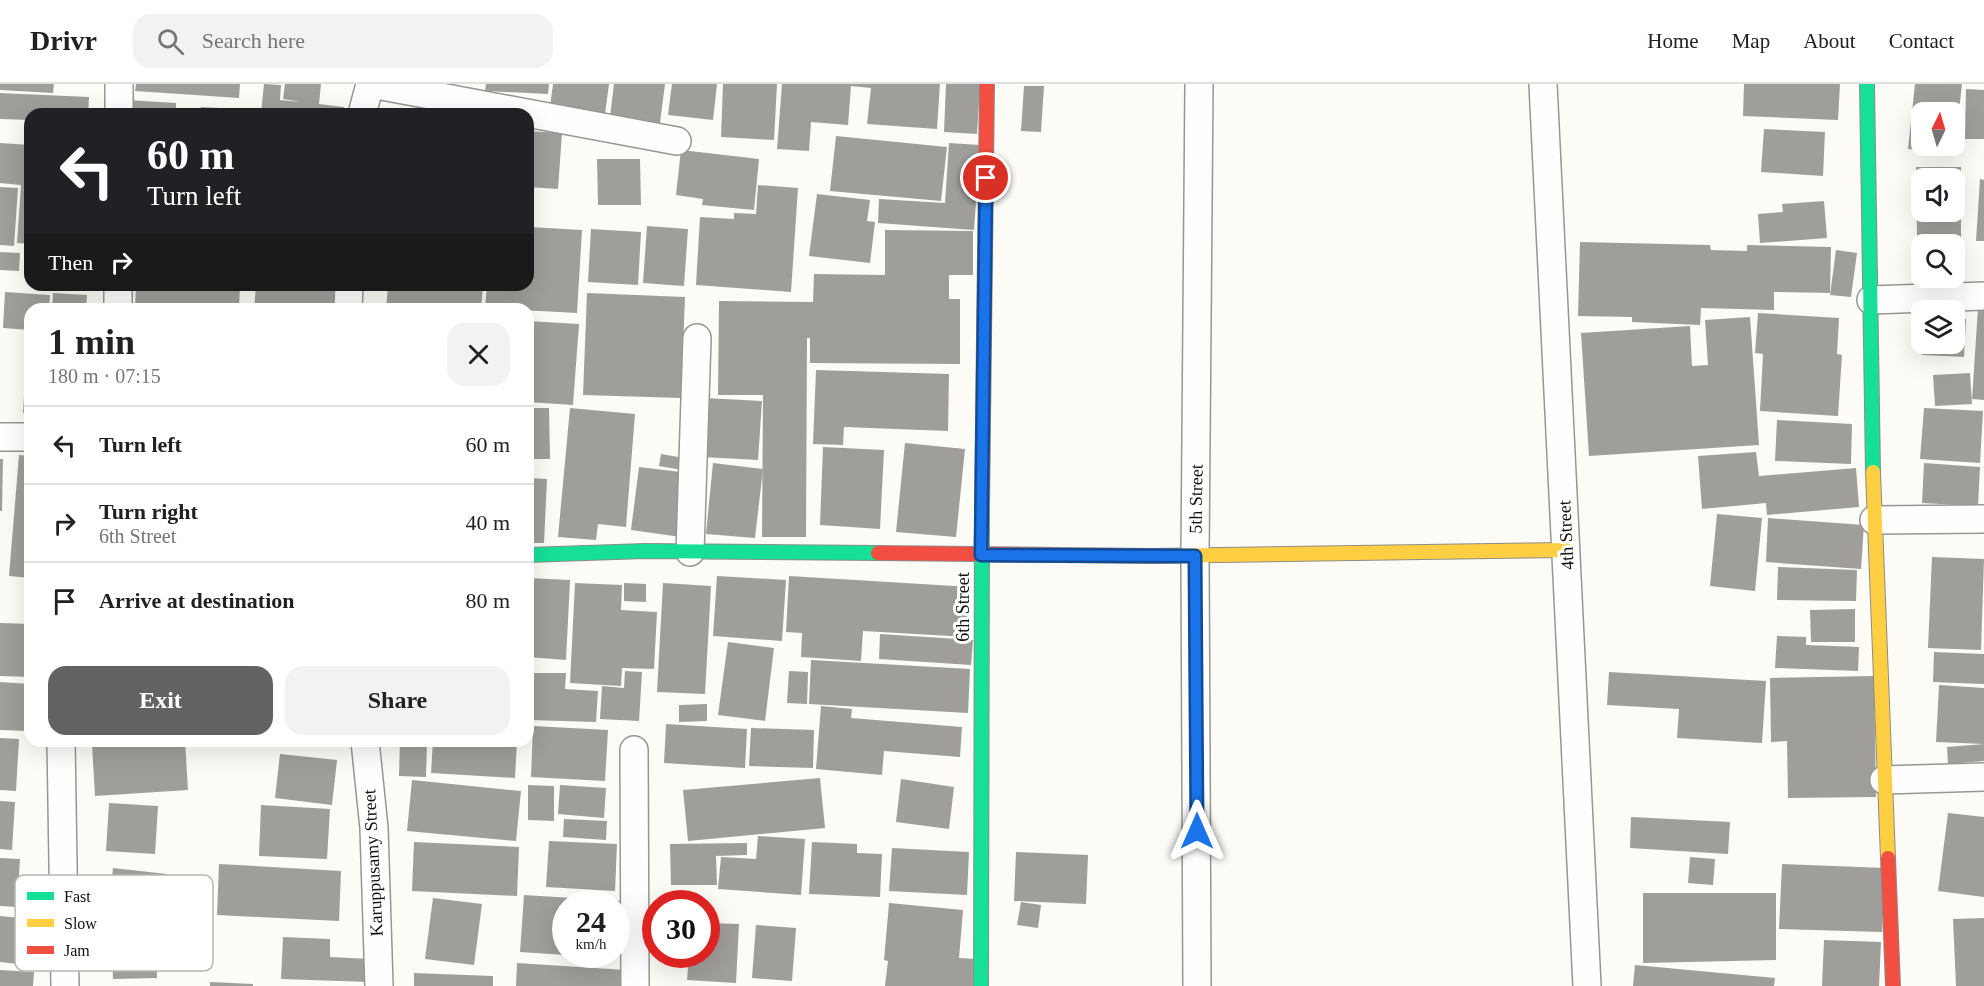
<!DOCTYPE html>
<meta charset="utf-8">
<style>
body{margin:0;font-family:"Times New Roman",serif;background:#f2f2f2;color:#202124;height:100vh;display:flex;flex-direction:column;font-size:22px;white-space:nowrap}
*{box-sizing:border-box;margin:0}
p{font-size:20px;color:#757577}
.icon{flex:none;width:33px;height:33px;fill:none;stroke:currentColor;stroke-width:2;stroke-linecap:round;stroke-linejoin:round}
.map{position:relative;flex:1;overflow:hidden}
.details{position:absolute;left:24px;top:219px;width:510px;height:444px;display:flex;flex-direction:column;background:#fff;border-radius:18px;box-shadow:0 6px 24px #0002}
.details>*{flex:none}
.banner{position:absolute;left:24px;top:24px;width:510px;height:183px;border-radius:18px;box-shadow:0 6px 24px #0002;background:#202124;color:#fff;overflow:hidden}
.needle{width:39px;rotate:5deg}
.tools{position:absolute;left:1911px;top:18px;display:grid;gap:12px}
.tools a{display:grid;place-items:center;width:54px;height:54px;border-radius:12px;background:#fff;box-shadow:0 6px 24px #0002;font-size:30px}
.speed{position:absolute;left:552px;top:806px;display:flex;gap:12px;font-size:30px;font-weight:700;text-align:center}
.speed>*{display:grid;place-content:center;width:78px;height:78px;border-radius:50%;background:#fff;box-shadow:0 6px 24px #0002;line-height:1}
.speed small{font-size:15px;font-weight:400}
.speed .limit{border:9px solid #d22;background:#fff;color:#111}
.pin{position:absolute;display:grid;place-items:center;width:51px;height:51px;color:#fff;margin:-26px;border:3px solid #fff;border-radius:50%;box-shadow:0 2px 6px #0007}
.me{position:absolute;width:66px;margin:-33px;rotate:0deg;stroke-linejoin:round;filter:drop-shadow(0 0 4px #0008)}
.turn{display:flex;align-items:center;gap:21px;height:126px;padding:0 24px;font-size:27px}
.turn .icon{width:78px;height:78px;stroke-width:2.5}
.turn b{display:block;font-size:42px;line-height:51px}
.then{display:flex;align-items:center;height:57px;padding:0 24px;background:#0003;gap:12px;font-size:22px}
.round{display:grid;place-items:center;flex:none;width:63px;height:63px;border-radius:18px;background:#f2f2f2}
.head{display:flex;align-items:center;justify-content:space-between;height:102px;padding:0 24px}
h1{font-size:36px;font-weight:700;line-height:45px}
.action{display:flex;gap:12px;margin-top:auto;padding:12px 24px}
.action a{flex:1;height:69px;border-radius:18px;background:#636260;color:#fff;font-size:24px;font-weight:700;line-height:69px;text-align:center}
.action a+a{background:#f2f2f2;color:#202124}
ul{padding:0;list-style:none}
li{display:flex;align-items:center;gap:18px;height:78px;padding:0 24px;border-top:2px solid #e0e0e0}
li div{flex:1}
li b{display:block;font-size:22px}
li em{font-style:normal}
header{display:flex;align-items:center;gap:36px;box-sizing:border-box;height:84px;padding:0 30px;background:#fff;border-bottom:2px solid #e0e0e0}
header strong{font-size:28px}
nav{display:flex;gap:33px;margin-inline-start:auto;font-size:21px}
.search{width:420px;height:54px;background:#f2f2f2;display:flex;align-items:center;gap:15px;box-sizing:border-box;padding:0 21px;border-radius:18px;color:#757577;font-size:22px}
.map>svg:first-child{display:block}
</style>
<header>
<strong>Drivr</strong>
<div class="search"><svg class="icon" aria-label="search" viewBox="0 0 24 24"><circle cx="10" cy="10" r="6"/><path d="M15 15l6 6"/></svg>Search here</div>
<nav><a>Home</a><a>Map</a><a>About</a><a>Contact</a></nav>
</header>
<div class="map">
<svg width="1984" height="902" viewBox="0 0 1984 902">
<rect width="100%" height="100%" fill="#fcfbf6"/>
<g fill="#a09e9b" fill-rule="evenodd">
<polygon points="0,0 54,0 53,9 0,6"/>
<polygon points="136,0 240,0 239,14 135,7"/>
<polygon points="264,0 281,1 280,16 301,18 283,15 285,0 321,0 319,20 344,23 343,30 261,30"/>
<polygon points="486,0 549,0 548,10 485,7"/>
<polygon points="553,0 609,0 605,30 550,23"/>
<polygon points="614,0 665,0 660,39 610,33"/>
<polygon points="672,0 717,0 713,36 668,31"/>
<polygon points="723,0 777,0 774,56 721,53"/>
<polygon points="782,0 940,0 937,45 867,40 871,4 851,2 848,41 811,38 809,67 777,65"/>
<polygon points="946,0 980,0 977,50 944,48"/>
<polygon points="1744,0 1840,0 1838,36 1743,32"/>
<polygon points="1915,0 1962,0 1956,54 1954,28 1922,28 1922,62 1955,62 1954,70 1908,65"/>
<polygon points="1024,2 1044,2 1041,48 1021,47"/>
<polygon points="1966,5 1984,6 1984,55 1965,55"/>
<polygon points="0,9 89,13 88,30 30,30 30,36 0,35"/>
<polygon points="127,16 176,19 176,30 127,30"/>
<polygon points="201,23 256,26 255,30 201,30"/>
<polygon points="1764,45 1825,48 1823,92 1761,88"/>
<polygon points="528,47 562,49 558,105 528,103"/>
<polygon points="836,52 947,63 941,117 830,107"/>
<polygon points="0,59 30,61 30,160 17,159 21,101 0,99"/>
<polygon points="949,59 980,61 974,146 878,139 879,115 945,119"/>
<polygon points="681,66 759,75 754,126 702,121 703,115 676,111"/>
<polygon points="597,75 640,75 641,121 598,121"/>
<path d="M1916,83H1961V153H1917ZM1922,94H1954V128H1922Z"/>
<polygon points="1980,95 1984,96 1984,157 1976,157"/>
<polygon points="758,101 798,104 791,208 696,201 700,133 734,135 734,129 756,130"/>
<polygon points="0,103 18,104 14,162 0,161"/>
<polygon points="817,110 870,116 867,137 875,138 870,179 809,172"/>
<polygon points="1824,117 1827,154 1760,159 1758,130 1783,128 1782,120"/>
<polygon points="647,142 688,145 684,202 643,199"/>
<polygon points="530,143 582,146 577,229 485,224 487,201 528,201"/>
<polygon points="591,145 641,148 638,201 588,198"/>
<polygon points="885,146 973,147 973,191 949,191 949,215 960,215 960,280 810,279 810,254 807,254 806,453 762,453 763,311 718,311 719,217 813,218 814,190 885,191"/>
<polygon points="1580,158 1710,161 1711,166 1747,167 1747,161 1831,163 1830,209 1774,208 1774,226 1701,224 1700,241 1632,238 1632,233 1578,232"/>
<polygon points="1836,166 1857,169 1851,213 1830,211"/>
<polygon points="0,168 20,169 19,187 0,186"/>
<polygon points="136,201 240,201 239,225 135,225"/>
<polygon points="256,201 339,201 338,225 254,225"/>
<polygon points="388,201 483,201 481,225 386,225"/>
<polygon points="5,208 50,211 49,225 30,225 30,246 3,244"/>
<polygon points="53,209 87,211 86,225 52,225"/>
<polygon points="587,209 685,213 681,314 583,311"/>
<polygon points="1978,224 1984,224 1984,316 1972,315"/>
<polygon points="1758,229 1839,234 1837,270 1842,271 1838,332 1760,327 1763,270 1755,269"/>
<polygon points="1750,233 1759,361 1589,372 1581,249 1690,242 1692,282 1708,281 1705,236"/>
<polygon points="1954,235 1966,235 1964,273 1922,271 1922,260 1954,260"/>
<polygon points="528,237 579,240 573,321 528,318"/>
<polygon points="28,246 30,246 30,329 23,329"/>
<polygon points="816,286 949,290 948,347 844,343 843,361 813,360"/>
<polygon points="1970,289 1972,320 1935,322 1933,291"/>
<polygon points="705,314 762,317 758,376 702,373"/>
<polygon points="528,324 549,324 550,375 528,375"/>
<polygon points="570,324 635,330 626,443 598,440 596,456 558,453"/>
<polygon points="1924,324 1983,327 1980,379 1920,375"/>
<polygon points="1777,336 1852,340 1851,380 1775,377"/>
<polygon points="905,359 965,365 956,453 896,448"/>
<polygon points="823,363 884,366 880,445 820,441"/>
<polygon points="1756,368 1759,392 1856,384 1859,423 1767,431 1766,419 1702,425 1698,372"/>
<polygon points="661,370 684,374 682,386 659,382"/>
<polygon points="19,371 30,372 30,494 9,492"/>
<polygon points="0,375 3,375 2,427 0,427"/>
<polygon points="713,379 763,385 755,454 706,450"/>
<polygon points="1924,379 1980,383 1978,422 1922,419"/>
<polygon points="639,383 689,389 681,453 631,446"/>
<polygon points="528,394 547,395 544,459 528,459"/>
<polygon points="1717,430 1762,434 1755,507 1710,502"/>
<polygon points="1768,434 1864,441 1861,485 1766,478"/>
<polygon points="1932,473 1984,475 1981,566 1928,564"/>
<polygon points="1778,483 1857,486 1856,517 1777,516"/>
<polygon points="717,492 786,496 782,557 713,552"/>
<polygon points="789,492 971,503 968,553 863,547 861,577 801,573 802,549 786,548"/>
<polygon points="528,494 570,496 566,576 528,573"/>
<polygon points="575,499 622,501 621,526 657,528 654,585 622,584 621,602 570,599"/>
<polygon points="624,499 646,500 646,518 624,517"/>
<polygon points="663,499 711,502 705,610 657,608"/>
<polygon points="1855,525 1855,558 1811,558 1810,526"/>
<polygon points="0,539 30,540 30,593 0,592"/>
<polygon points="880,550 973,556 971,581 879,575"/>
<polygon points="1777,552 1806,553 1806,561 1859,563 1858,587 1775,584"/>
<polygon points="728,558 774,564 765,637 718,631"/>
<polygon points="1934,568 1984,570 1984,600 1933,598"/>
<polygon points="811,576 970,585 968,629 809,620"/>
<polygon points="625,587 642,588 639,637 600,635 602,602 624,604"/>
<polygon points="789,587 808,588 807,620 787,619"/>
<polygon points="1609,588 1766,597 1762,659 1677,654 1679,625 1607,621"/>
<polygon points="531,589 566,589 565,605 598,607 596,638 529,636"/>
<polygon points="1874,592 1876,713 1788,714 1787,657 1771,658 1770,594"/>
<polygon points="0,598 30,600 28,647 0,646"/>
<polygon points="1939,601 1984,604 1984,660 1936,658"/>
<polygon points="707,620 707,637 679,638 679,621"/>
<polygon points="821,622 852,625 851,634 962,643 960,673 884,667 882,691 816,685"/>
<polygon points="666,640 747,645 745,684 664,679"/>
<polygon points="533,642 608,646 605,697 531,693"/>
<polygon points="751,644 814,646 813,684 749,682"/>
<polygon points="0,654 19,655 16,707 0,706"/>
<polygon points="136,657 185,657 188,706 95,712 92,660"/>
<polygon points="400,657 427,657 426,693 399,692"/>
<polygon points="433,657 517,657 515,694 431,689"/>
<polygon points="1984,660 1984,677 1948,680 1947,663"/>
<polygon points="280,670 337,676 332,721 275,714"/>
<polygon points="820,694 825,744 688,757 683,706"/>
<polygon points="901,695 954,703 949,745 896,738"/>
<polygon points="412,696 521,707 516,757 407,747"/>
<polygon points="528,701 554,702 554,737 528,736"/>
<polygon points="560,701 606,704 604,734 558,730"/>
<polygon points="0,717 15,718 12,766 0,765"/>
<polygon points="109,719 158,722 155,770 106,767"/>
<polygon points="261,721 330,725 327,775 259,772"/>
<polygon points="1948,729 1984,733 1984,813 1938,807"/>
<polygon points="1631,733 1730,738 1728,770 1630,764"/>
<polygon points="564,735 607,737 606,756 563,753"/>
<polygon points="758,752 805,755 801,811 718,805 721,773 756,775"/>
<polygon points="549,757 617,760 615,807 546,803"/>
<polygon points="414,758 519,763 517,812 412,807"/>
<polygon points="812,758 857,760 857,769 882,770 880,813 809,810"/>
<polygon points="747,759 747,771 716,772 717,801 671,801 670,760"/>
<polygon points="892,764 969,768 967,811 889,807"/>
<polygon points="1016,768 1088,771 1086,820 1014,817"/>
<polygon points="1690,773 1715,775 1713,801 1688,799"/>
<polygon points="0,774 20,775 17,823 0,822"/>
<polygon points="219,780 341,787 339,837 217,831"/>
<polygon points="1782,780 1885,784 1882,848 1779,845"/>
<polygon points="113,784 167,790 162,834 108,828"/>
<polygon points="1643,809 1776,809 1776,876 1643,879"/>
<polygon points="524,811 621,817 618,856 616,819 566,819 566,871 520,868"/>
<polygon points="433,814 482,820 474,881 425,875"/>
<polygon points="1021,818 1041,821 1038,844 1017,841"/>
<polygon points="889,819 963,826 959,874 976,875 974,902 885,902 888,877 884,876"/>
<polygon points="0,832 32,835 26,881 0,878"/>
<polygon points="1984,834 1984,902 1956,902 1953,835"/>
<polygon points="156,839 157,894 113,895 112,870 90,870 90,840"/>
<polygon points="706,839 739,840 736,899 687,896 689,870 706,870"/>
<polygon points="756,841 796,844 792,897 752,894"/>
<polygon points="283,853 330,855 330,873 370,875 369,898 281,895"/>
<polygon points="1824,856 1881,858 1879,902 1822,902"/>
<polygon points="583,870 617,870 617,874"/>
<polygon points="517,879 626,886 625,902 516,902"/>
<polygon points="1635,881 1775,894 1774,902 1633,902"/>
<polygon points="0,886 34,888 33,902 0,902"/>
<polygon points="414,889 493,892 493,902 414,902"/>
<polygon points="210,898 253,900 253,902 210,902"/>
</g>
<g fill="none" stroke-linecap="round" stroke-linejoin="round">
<defs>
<g id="street">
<polyline points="371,0 677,57"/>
<polyline points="1543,0 1587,902"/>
<polyline points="119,30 119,0"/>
<polyline points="362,30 370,0"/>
<polyline points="1871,216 1984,212"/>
<polyline points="118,225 118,201"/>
<polyline points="348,225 349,201"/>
<polyline points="0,353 30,353"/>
<polyline points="1874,436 1984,435"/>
<polyline points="690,468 697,254"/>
<polyline points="61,657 65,902"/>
<polyline points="365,657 374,744 379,902"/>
<polyline points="634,666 635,902"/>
<polyline points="1884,696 1984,693"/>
<polyline points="1197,902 1195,472 1199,0"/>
</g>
<g id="fast">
<polyline points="1867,0 1873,388"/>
<polyline points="528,471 645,467 878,469"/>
<polyline points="981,902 982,424"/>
</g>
<g id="slow">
<polyline points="1873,388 1888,774"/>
<polyline points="1151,472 1567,466"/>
</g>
<g id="jam">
<polyline points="982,424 987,0"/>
<polyline points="878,469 1151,472"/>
<polyline points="1888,774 1893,902"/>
</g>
</defs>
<use href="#street" stroke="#969694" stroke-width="30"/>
<use href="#fast" stroke="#8d8c8a" stroke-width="16"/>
<use href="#slow" stroke="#8d8c8a" stroke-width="16"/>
<use href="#jam" stroke="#8d8c8a" stroke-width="16"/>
<use href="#street" stroke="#fffefe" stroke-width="27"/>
<use href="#fast" stroke="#16e098" stroke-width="14"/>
<use href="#slow" stroke="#ffcf43" stroke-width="14"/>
<use href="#jam" stroke="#f24e42" stroke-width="14"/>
</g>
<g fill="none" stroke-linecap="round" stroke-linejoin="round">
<defs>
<polyline id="route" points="986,94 981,471 1195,472 1197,747"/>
</defs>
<use href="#route" stroke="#114b97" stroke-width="15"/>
<use href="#route" stroke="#1a73e8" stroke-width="10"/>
</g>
<g text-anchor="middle" stroke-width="6" stroke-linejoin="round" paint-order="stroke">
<g font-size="18" fill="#101010" stroke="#fff">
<text transform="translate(1196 415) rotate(-89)" y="6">5th Street</text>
<text transform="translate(1566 451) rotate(-93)" y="6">4th Street</text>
<text transform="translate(963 523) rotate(-90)" y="6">6th Street</text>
<text transform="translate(373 779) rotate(-93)" y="6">Karuppusamy Street</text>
</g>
</g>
<rect x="15" y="791" width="198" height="96" rx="9" fill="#fff" stroke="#b7b7b7" stroke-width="1.5"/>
<rect x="27" y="808" width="27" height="8" fill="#16e098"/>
<rect x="27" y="835" width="27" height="8" fill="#ffcf43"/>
<rect x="27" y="862" width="27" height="8" fill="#f24e42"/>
<g font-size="16" fill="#101010">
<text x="64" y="818">Fast</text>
<text x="64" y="845">Slow</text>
<text x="64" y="872">Jam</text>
</g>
</svg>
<div class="tools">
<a><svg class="needle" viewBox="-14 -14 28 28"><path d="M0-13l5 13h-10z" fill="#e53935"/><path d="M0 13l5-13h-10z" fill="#757577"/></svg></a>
<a><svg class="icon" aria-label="sound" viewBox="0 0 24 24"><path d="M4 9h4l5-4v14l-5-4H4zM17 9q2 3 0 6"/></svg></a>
<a><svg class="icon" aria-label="search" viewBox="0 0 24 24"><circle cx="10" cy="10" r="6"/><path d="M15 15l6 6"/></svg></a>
<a><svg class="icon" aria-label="layers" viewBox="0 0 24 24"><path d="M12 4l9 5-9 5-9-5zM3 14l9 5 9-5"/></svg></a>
</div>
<div class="speed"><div>24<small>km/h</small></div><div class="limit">30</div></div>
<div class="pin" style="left:986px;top:94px;background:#d93025"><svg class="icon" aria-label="arrive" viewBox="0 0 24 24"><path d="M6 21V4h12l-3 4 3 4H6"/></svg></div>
<svg class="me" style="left:1197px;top:747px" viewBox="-20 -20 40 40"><path d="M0-17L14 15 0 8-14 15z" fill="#1a73e8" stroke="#fff" stroke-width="4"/></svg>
<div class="banner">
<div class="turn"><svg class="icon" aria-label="left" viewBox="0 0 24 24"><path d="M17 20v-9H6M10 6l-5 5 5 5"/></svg><div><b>60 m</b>Turn left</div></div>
<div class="then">Then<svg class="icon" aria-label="right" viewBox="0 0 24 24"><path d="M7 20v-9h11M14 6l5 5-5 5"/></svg></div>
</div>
<section class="details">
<div class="head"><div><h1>1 min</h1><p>180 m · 07:15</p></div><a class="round"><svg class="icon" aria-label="close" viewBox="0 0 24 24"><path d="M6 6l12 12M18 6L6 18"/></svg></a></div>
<ul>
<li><svg class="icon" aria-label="left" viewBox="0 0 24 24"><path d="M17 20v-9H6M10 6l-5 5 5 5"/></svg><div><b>Turn left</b></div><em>60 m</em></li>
<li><svg class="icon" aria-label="right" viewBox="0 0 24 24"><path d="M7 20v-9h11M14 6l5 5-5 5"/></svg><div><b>Turn right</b><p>6th Street</p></div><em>40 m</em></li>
<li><svg class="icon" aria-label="arrive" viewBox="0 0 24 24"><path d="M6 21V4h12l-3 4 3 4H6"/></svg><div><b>Arrive at destination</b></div><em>80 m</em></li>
</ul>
<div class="action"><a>Exit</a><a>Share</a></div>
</section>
</div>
